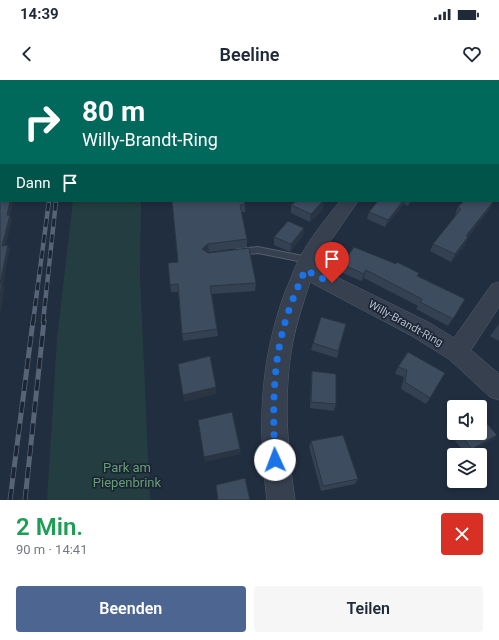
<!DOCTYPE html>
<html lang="de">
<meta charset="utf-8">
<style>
body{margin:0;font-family:Roboto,sans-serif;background:#f6f6f7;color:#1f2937;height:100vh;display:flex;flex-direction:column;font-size:15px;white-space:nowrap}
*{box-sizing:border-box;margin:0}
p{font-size:13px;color:#747a83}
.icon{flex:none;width:22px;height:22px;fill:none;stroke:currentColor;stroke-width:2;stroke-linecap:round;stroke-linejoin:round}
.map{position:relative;height:420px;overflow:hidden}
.sheet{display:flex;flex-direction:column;background:#fff;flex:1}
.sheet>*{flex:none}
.top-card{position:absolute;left:0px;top:0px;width:499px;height:122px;box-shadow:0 2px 6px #0003;background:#00695c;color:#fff;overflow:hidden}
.tools{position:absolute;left:447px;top:320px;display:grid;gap:8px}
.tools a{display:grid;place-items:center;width:40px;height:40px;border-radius:4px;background:#fff;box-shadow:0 2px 6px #0003;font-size:20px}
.pin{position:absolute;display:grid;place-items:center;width:34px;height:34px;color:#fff;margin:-41px -17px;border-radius:50% 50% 50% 0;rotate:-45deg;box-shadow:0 0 4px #0007}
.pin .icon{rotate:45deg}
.me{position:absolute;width:44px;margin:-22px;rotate:358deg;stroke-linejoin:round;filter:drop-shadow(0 0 3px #0008)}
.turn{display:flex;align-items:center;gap:14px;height:84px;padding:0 16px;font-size:18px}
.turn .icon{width:52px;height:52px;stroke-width:2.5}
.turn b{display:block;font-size:28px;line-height:34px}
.then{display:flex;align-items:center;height:38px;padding:0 16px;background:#0003;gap:8px;font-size:15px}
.round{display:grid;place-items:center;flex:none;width:42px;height:42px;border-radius:4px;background:#f6f6f7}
.headline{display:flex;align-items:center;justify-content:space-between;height:68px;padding:0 16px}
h1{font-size:24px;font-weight:600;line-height:30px;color:#1e9e55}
.button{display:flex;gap:8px;margin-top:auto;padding:8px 16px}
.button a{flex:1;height:46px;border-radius:4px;background:#4c6691;color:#fff;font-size:16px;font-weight:600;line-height:46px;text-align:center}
.button a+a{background:#f6f6f7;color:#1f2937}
.status{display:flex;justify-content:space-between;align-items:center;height:28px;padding:0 20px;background:#fff;direction:ltr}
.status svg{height:11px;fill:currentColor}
header{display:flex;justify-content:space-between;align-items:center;height:52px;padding:0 16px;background:#fff;font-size:18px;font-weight:600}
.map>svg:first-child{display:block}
</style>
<div class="status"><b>14:39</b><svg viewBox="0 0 49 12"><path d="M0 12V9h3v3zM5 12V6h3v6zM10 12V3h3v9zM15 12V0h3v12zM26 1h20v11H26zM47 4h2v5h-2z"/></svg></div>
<header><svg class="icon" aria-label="back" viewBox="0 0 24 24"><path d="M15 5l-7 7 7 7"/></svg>Beeline<svg class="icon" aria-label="heart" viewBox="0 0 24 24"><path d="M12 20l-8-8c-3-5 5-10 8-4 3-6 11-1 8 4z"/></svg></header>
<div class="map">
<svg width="499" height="420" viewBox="0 0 499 420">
<rect width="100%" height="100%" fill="#212e3f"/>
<polygon fill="#243d40" points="73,121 141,121 140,195 150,420 47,420 57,258"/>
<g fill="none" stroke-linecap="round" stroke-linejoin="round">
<g fill="#344868" fill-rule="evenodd">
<polygon points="339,0 344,0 345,1 340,1"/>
<rect x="498" y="81" width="1" height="3"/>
</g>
<defs>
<g id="lane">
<polygon points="215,0 236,0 214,1"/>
<rect x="251" y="0" width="6" height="1"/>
<polygon points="258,167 308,177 313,180 308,183 258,173 237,175 232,172 237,169"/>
</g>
<g id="street">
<polygon points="190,0 204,0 189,1"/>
<polygon points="498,8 499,8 498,17"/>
<path d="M340,121H358L325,169L316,187L428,242L454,258L492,204L499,202V227L471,270L499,294V320L490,317L449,279L412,256L310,202C304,221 297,241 293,261C283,314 287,367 295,420H267C258,345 259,284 285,212C290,201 294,189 299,179C310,158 326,139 340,121Z"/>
</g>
</defs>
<use href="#lane" stroke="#545e6d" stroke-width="2"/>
<use href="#street" stroke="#545e6d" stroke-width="1"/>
<use href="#lane" fill="#36404f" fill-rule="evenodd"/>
<use href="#street" fill="#36404f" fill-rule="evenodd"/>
<defs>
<g id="rail-far1">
<polyline points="33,242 49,121"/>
<polyline points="43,242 56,121"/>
</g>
<g id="rail">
<polyline points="10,420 33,241"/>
<polyline points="25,420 44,241"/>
</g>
</defs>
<use href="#rail-far1" stroke="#576477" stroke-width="4.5"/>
<use href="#rail" stroke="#576477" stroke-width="5"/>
<use href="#rail-far1" stroke="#1b2534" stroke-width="3" stroke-dasharray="8" stroke-linecap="butt"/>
<use href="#rail" stroke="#1b2534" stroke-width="3.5" stroke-dasharray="11" stroke-linecap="butt"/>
</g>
<g fill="#344152">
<polygon points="499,26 499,58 498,58 498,27"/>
<polygon points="172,121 245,124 245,132 241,132 247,159 247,167 209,172 208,172 256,203 255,211 212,214 218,256 183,261 182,254 178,212 171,212 170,205 178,182"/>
<polygon points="378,121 412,121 408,126 404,124 385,147 367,139 369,132"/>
<polygon points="493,122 489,130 468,157 465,165 451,182 430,171 433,164 456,136 455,135 458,127"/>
<polygon points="291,125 323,129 310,142 291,133"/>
<polygon points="304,148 303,156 290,172 274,165 274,157"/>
<polygon points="342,184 418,196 465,219 448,246 416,229 418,226 364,198 361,201 340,192"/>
<polygon points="346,244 337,278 311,270 313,263"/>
<polygon points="499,244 499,261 490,256"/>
<polygon points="408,272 430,318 426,324 401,309 404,297 395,294 398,287"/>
<polygon points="312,291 336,324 334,331 310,328 311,298"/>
<polygon points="454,342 454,353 480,353 497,355 491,361 467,375 446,350 451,344"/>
<polygon points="311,361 358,399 355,404 321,411 309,367"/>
</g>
<g fill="#2b3542">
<polygon points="445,0 452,0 451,1 444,1"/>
<polygon points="10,121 13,121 10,136 12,139 5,170 2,166"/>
<polygon points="324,121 323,129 310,142 311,134"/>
<polygon points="403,121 405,121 404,124 385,147 388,140"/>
<polygon points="410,121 412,121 408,126"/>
<polygon points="493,122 489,130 462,164 466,156"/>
<polygon points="304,148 303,156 290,172 291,164"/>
<polygon points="468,157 465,165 451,182 455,174"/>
<polygon points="208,164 209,172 203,177 202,169"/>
<polygon points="8,165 10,169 3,205 5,207 0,236 0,204"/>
<polygon points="366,190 364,198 361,201 364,194"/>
<polygon points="216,307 216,314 184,322 183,315"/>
<polygon points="497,355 491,361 467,375 472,369"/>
<polygon points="240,369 241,374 205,382 204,377"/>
</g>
<g fill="#3d4c5f" stroke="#2b3542">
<rect x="206" y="0" width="18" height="1"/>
<polygon points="414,0 445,0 444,1 416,1"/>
<polygon points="499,26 499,50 498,49 498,27"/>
<polygon points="0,92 1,92 1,121 10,121 7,135 10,135 2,166 8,165 0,204 2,203 0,217"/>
<polygon points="172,121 244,121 245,124 240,125 247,159 208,164 202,169 208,173 249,168 256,203 210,206 217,249 182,254 178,204 170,205 168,183 178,182"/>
<polygon points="296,121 323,121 311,134 291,125"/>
<polygon points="378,121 403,121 388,140 369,132"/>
<polygon points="464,121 491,121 493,122 466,156 468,157 455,174 433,164 461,129 458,127"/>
<polygon points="288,141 304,148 291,164 274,157"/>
<polygon points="354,167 396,184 397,182 419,193 417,196 465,219 453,239 420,222 422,219 366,190 364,194 342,184"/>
<polygon points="321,237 346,244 338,271 313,263"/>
<polygon points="408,272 445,293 430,318 405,302 407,290 398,287"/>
<polygon points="210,276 216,307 183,315 178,284"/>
<polygon points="312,291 336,294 336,324 311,322"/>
<polygon points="232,332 240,369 204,377 198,340"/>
<polygon points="480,336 497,355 472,369 459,353 480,353"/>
<polygon points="454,342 454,347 451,344"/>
<polygon points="343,355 358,399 323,406 311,361"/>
<polygon points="245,398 250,420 218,420 216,405"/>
</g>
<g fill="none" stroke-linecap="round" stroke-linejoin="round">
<path stroke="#1a73e8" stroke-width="7" stroke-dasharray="0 12.6" d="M275,380C273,337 272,292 283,250C288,229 297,209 305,190L332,203"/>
</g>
<g text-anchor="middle" stroke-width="3.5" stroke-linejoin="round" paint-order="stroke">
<g font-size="11" fill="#b2bbca" stroke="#1b2534">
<text transform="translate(406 243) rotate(29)" y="4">Willy-Brandt-Ring</text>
</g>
<g font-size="13" fill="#669e74" stroke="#1b2534">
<text x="127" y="392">Park am<tspan x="127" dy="15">Piepenbrink</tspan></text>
</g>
</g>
</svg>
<div class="tools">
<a><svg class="icon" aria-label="sound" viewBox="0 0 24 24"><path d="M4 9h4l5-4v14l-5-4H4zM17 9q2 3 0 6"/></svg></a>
<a><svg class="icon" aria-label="layers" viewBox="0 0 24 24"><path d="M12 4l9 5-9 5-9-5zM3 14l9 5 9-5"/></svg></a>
</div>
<div class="pin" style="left:332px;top:203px;background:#d93025"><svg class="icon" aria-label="arrive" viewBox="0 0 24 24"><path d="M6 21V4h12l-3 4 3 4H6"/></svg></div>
<svg class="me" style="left:275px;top:380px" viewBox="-20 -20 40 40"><circle r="19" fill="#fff"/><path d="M0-13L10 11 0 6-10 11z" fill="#1a73e8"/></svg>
<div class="top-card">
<div class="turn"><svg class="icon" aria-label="right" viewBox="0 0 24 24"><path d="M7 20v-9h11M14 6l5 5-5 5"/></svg><div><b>80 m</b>Willy-Brandt-Ring</div></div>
<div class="then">Dann<svg class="icon" aria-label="arrive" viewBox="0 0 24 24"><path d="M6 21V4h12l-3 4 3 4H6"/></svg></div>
</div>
</div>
<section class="sheet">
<div class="headline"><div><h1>2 Min.</h1><p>90 m · 14:41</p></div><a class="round" style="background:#d93025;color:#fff"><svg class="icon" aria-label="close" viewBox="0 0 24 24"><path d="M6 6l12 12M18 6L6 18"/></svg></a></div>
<div class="button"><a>Beenden</a><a>Teilen</a></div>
</section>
